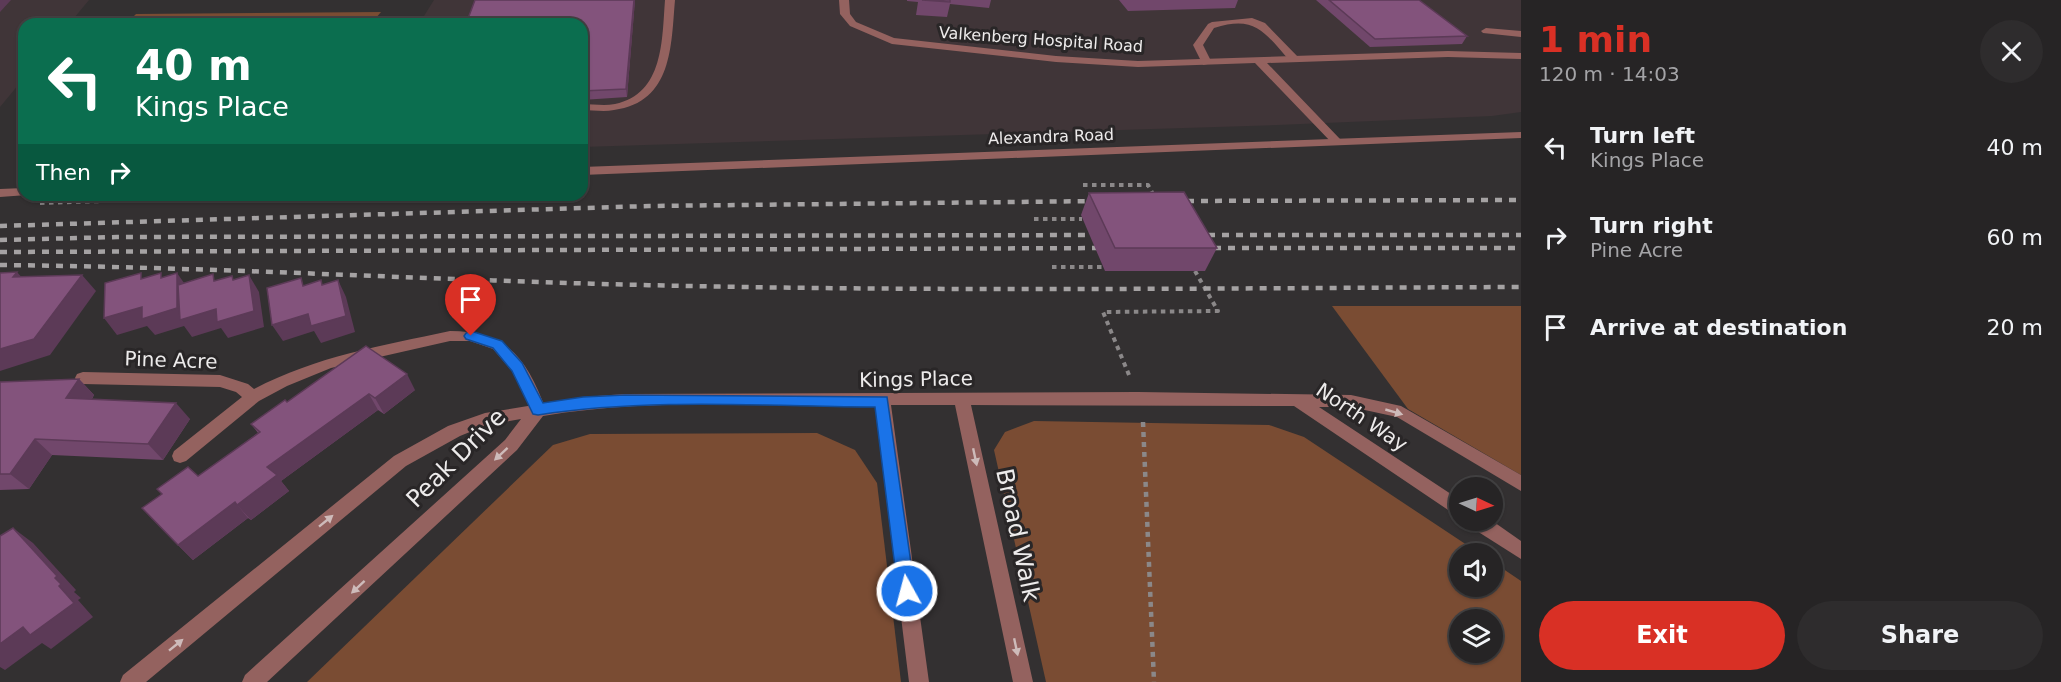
<!DOCTYPE html>
<meta charset="utf-8">
<style>
body{margin:0;font-family:"DejaVu Sans",sans-serif;background:#2e2c2d;color:#f1f3f6;height:100vh;display:flex;flex-direction:column;font-size:22px;white-space:nowrap}
*{box-sizing:border-box;margin:0}
p{font-size:20px;color:#a4a4a7}
.icon{flex:none;width:33px;height:33px;fill:none;stroke:currentColor;stroke-width:2;stroke-linecap:round;stroke-linejoin:round}
.map{position:relative;flex:1;overflow:hidden}
.drawer{display:flex;flex-direction:column;background:#262425;width:540px}
.drawer>*{flex:none}
.hud{position:absolute;left:18px;top:18px;width:570px;height:183px;border-radius:18px;box-shadow:0 2px 4px #0004,0 0 0 2px #424142;background:#0b6e4f;color:#fff;overflow:hidden}
.needle{width:39px;rotate:94deg}
.tools{position:absolute;left:1449px;top:477px;display:grid;gap:12px}
.tools a{display:grid;place-items:center;width:54px;height:54px;border-radius:50%;background:#262425;box-shadow:0 2px 4px #0004,0 0 0 2px #424142;font-size:30px}
.pin{position:absolute;display:grid;place-items:center;width:51px;height:51px;color:#fff;margin:-62px -26px;border-radius:50% 50% 50% 0;rotate:-45deg;box-shadow:0 0 6px #0007}
.pin .icon{rotate:45deg}
.me{position:absolute;width:66px;margin:-33px;rotate:353deg;stroke-linejoin:round;filter:drop-shadow(0 0 4px #0008)}
.turn{display:flex;align-items:center;gap:21px;height:126px;padding:0 18px;font-size:27px}
.turn .icon{width:78px;height:78px;stroke-width:2.5}
.turn b{display:block;font-size:42px;line-height:51px}
.then{display:flex;align-items:center;height:57px;padding:0 18px;background:#0003;gap:12px;font-size:22px}
.round{display:grid;place-items:center;flex:none;width:63px;height:63px;border-radius:32px;background:#2e2c2d}
.overview{display:flex;align-items:center;justify-content:space-between;height:102px;padding:0 18px}
h1{font-size:36px;font-weight:700;line-height:45px;color:#d93025}
.cta{display:flex;gap:12px;margin-top:auto;padding:12px 18px}
.cta a{flex:1;height:69px;border-radius:36px;background:#d93025;color:#fff;font-size:24px;font-weight:700;line-height:69px;text-align:center}
.cta a+a{background:#2e2c2d;color:#f1f3f6}
ul{padding:0;list-style:none}
li{display:flex;align-items:center;gap:18px;height:90px;padding:0 18px}
li div{flex:1}
li b{display:block;font-size:22px}
li em{font-style:normal}
main{display:flex;flex:1;min-height:0}
.map>svg:first-child{display:block}
</style>
<main>
<div class="map">
<svg width="1521" height="682" viewBox="0 0 1521 682">
<rect width="100%" height="100%" fill="#333031"/>
<g fill="#403538">
<polygon points="0,0 89,0 69,24 24,24 24,78 0,107"/>
<polygon points="434,0 1521,0 1521,112 1492,116 1277,125 582,147 582,24 419,24"/>
</g>
<g fill="#7a4c33" fill-rule="evenodd">
<polygon points="381,12 371,24 126,24 136,14"/>
<polygon points="1332,306 1521,306 1521,475 1408,409"/>
<path d="M1034,421L1269,425L1304,437L1479,553L1460,554V586H1492L1493,562L1521,581V682H1046L994,450L1005,432ZM1460,620H1492V652H1460Z"/>
<polygon points="817,433 855,450 877,483 901,682 307,682 553,445 590,434"/>
</g>
<g fill="none" stroke-linecap="round" stroke-linejoin="round">
<g stroke="#8b8889" stroke-width="4" stroke-dasharray="4.5 4.5" stroke-linecap="butt">
<polyline points="1083,185 1148,185 1154,196"/>
<polyline points="40,203 291,195"/>
<polyline points="1034,219 1082,219"/>
<polyline points="1052,267 1103,267"/>
<polyline points="1129,375 1103,312 1218,311 1195,271"/>
</g>
<polyline stroke="#8b8889" stroke-width="4.5" stroke-dasharray="5 5" stroke-linecap="butt" points="1143,422 1154,682"/>
<g fill="#94625f" fill-rule="evenodd">
<path d="M665,0H675C671,45 673,102 614,110C604,112 593,110 582,110V104C593,104 604,106 615,104C664,94 662,39 665,0Z"/>
<path d="M1252,18L1265,23L1299,58V62H1291C1265,34 1257,14 1214,28L1203,45L1212,63L1203,65L1193,45L1208,24L1212,22Z"/>
<polygon points="1486,28 1521,31 1521,37 1483,33 1481,31"/>
<path d="M450,331C508,331 527,359 546,410L544,415L538,416L532,415L523,389L512,371L493,349L470,341H450L331,368L287,386L259,401L186,461L180,463L174,461L172,456L174,451L242,397L236,392L220,387L83,384L77,382L75,378L77,374L83,372L220,375L248,384L254,389C317,356 381,346 450,331Z"/>
</g>
<g fill="#94625f" fill-rule="evenodd">
<polygon points="839,0 849,0 850,14 856,22 894,38 1056,56 1138,61 1448,51 1521,53 1521,59 1448,57 1267,63 1340,139 1340,143 1332,143 1255,63 1138,67 1056,62 892,44 850,26 840,14"/>
<path d="M1138,392L1351,395L1401,406L1521,475V491L1397,417L1351,407H1319L1460,500V518L1294,406L971,405L1033,682H1013L955,405H891L929,682H909L875,405C766,406 649,398 543,416L517,450L267,682H242L245,675L505,440L521,419L487,425L460,436L406,466L146,682H120L123,675L394,456L448,426L485,413L583,397L625,394Z"/>
<polygon points="1466,520 1491,520 1521,541 1521,559 1469,526"/>
</g>
<g fill="#94625f" fill-rule="evenodd">
<polygon points="1521,132 1521,138 582,175 582,167"/>
<polygon points="24,188 24,195 27,195 0,197 0,189"/>
</g>
<g stroke="#a5a2a3" stroke-width="4.5" stroke-dasharray="7 7" stroke-linecap="butt">
<polyline points="1173,201 1521,200"/>
<polyline points="0,226 649,206 1104,201"/>
<polyline points="1194,235 1521,235"/>
<polyline points="0,240 117,237 1107,235"/>
<polyline points="1200,248 1521,248"/>
<polyline points="0,252 1113,248"/>
<path d="M0,265C214,267 428,280 642,285C935,292 1228,288 1521,287"/>
</g>
</g>
<g fill="#71476b">
<polygon points="635,0 627,97 582,100 582,24"/>
<polygon points="907,0 991,0 989,8 950,4 947,17 916,15 918,2 907,1"/>
<polygon points="1119,0 1238,0 1235,8 1128,11"/>
<polygon points="1316,0 1419,0 1467,36 1462,44 1370,47"/>
<polygon points="1089,193 1217,248 1205,271 1105,271 1081,215"/>
<polygon points="79,379 94,395 92,399 190,419 163,460 52,455 29,489 0,490 0,382"/>
<polygon points="415,390 384,414 378,410 281,481 289,491 251,520 248,518 193,560 178,545 198,476 258,433 251,424 287,402"/>
</g>
<g fill="#5c3a57">
<polygon points="0,0 11,0 0,12"/>
<polygon points="634,0 635,0 627,97 626,89"/>
<polygon points="17,272 32,289 13,277"/>
<polygon points="177,273 189,290 189,317 249,275 259,292 264,327 228,338 221,328 192,337 184,326 155,335 147,326 117,335 104,318"/>
<polygon points="82,275 96,291 50,355 0,371 0,349"/>
<polygon points="338,280 346,297 355,332 321,343 314,331 283,341 272,325 308,314"/>
<polygon points="407,374 415,390 384,414 375,398"/>
<polygon points="79,379 94,395 82,415 66,398"/>
<polygon points="369,394 378,410 281,481 289,491 251,520 237,505 267,467"/>
<polygon points="176,403 190,419 163,460 148,444"/>
<polygon points="35,439 52,455 29,489 10,474"/>
<polygon points="235,502 248,518 193,560 178,545"/>
<polygon points="13,528 33,543 76,590 74,592 81,598 78,600 93,617 51,649 42,643 5,670 0,667 0,644 59,586 55,578"/>
</g>
<g fill="#83537c" stroke="#5c3a57" stroke-width="1.5">
<polygon points="475,0 634,0 626,89 582,91 582,24 466,24"/>
<polygon points="922,0 950,0 950,2"/>
<polygon points="1329,0 1419,0 1467,36 1375,39"/>
<polygon points="1184,192 1217,248 1115,248 1089,193"/>
<polygon points="17,272 13,277 82,275 34,339 0,349 0,273"/>
<polygon points="141,273 141,279 161,273 161,278 177,273 177,308 142,319 142,307 104,318 105,283"/>
<polygon points="213,274 214,281 232,276 233,280 249,275 254,311 217,322 216,309 180,320 178,285"/>
<polygon points="301,278 303,286 321,280 322,285 338,280 346,316 311,326 308,314 272,325 267,288"/>
<polygon points="366,346 407,374 375,398 369,394 267,467 277,475 237,505 235,502 178,545 142,508 162,494 157,489 188,467 198,476 260,432 251,424 285,400 287,402"/>
<polygon points="79,379 66,398 176,403 148,444 35,439 10,474 0,474 0,382"/>
<polygon points="13,528 57,576 55,578 61,584 59,586 74,603 30,635 23,627 0,644 0,536"/>
</g>
<defs><path id="oneway-solid" d="M-6-.8H1V-3.2L6.5 0L1 3.2V.8H-6Z" transform="scale(1.5)"/></defs>
<g fill="#cebbba">
<use href="#oneway-solid" transform="translate(1394 412) rotate(16)"/>
<use href="#oneway-solid" transform="translate(501 454) rotate(137)"/>
<use href="#oneway-solid" transform="translate(975 457) rotate(78)"/>
<use href="#oneway-solid" transform="translate(326 521) rotate(-39)"/>
<use href="#oneway-solid" transform="translate(358 587) rotate(137)"/>
<use href="#oneway-solid" transform="translate(176 645) rotate(-39)"/>
<use href="#oneway-solid" transform="translate(1016 647) rotate(78)"/>
</g>
<path fill="#1a73e8" stroke="#114b97" stroke-width="1.5" d="M471,331L502,341L522,363L543,403L583,397L625,395L887,397L915,591L913,597L907,599L900,597L898,591L875,407C763,406 649,398 538,415L533,414L512,371L493,348L466,339L464,336L466,333Z"/>
<g text-anchor="middle" stroke-width="6" stroke-linejoin="round" paint-order="stroke">
<g font-size="16" fill="#edebeb" stroke="#292627">
<text transform="translate(1041 39) rotate(4)" y="6">Valkenberg Hospital Road</text>
<text transform="translate(1051 136) rotate(-2)" y="6">Alexandra Road</text>
</g>
<g font-size="20" fill="#edebeb" stroke="#292627">
<text transform="translate(171 360) rotate(2)" y="7">Pine Acre</text>
<text transform="translate(916 379) rotate(-1)" y="7">Kings Place</text>
<text transform="translate(1362 417) rotate(34)" y="7">North Way</text>
</g>
<g font-size="24" fill="#edebeb" stroke="#292627">
<text transform="translate(456 458) rotate(-45)" y="8">Peak Drive</text>
<text transform="translate(1018 535) rotate(78)" y="8">Broad Walk</text>
</g>
</g>
</svg>
<div class="tools">
<a><svg class="needle" viewBox="-14 -14 28 28"><path d="M0-13l5 13h-10z" fill="#e53935"/><path d="M0 13l5-13h-10z" fill="#a4a4a7"/></svg></a>
<a><svg class="icon" aria-label="sound" viewBox="0 0 24 24"><path d="M4 9h4l5-4v14l-5-4H4zM17 9q2 3 0 6"/></svg></a>
<a><svg class="icon" aria-label="layers" viewBox="0 0 24 24"><path d="M12 4l9 5-9 5-9-5zM3 14l9 5 9-5"/></svg></a>
</div>
<div class="pin" style="left:471px;top:336px;background:#d93025"><svg class="icon" aria-label="arrive" viewBox="0 0 24 24"><path d="M6 21V4h12l-3 4 3 4H6"/></svg></div>
<svg class="me" style="left:907px;top:591px" viewBox="-20 -20 40 40"><circle r="17" fill="#1a73e8" stroke="#fff" stroke-width="3"/><path d="M0-11L8 9 0 5-8 9z" fill="#fff"/></svg>
<div class="hud">
<div class="turn"><svg class="icon" aria-label="left" viewBox="0 0 24 24"><path d="M17 20v-9H6M10 6l-5 5 5 5"/></svg><div><b>40 m</b>Kings Place</div></div>
<div class="then">Then<svg class="icon" aria-label="right" viewBox="0 0 24 24"><path d="M7 20v-9h11M14 6l5 5-5 5"/></svg></div>
</div>
</div>
<section class="drawer">
<div class="overview"><div><h1>1 min</h1><p>120 m · 14:03</p></div><a class="round"><svg class="icon" aria-label="close" viewBox="0 0 24 24"><path d="M6 6l12 12M18 6L6 18"/></svg></a></div>
<ul>
<li><svg class="icon" aria-label="left" viewBox="0 0 24 24"><path d="M17 20v-9H6M10 6l-5 5 5 5"/></svg><div><b>Turn left</b><p>Kings Place</p></div><em>40 m</em></li>
<li><svg class="icon" aria-label="right" viewBox="0 0 24 24"><path d="M7 20v-9h11M14 6l5 5-5 5"/></svg><div><b>Turn right</b><p>Pine Acre</p></div><em>60 m</em></li>
<li><svg class="icon" aria-label="arrive" viewBox="0 0 24 24"><path d="M6 21V4h12l-3 4 3 4H6"/></svg><div><b>Arrive at destination</b></div><em>20 m</em></li>
</ul>
<div class="cta"><a>Exit</a><a>Share</a></div>
</section>
</main>
